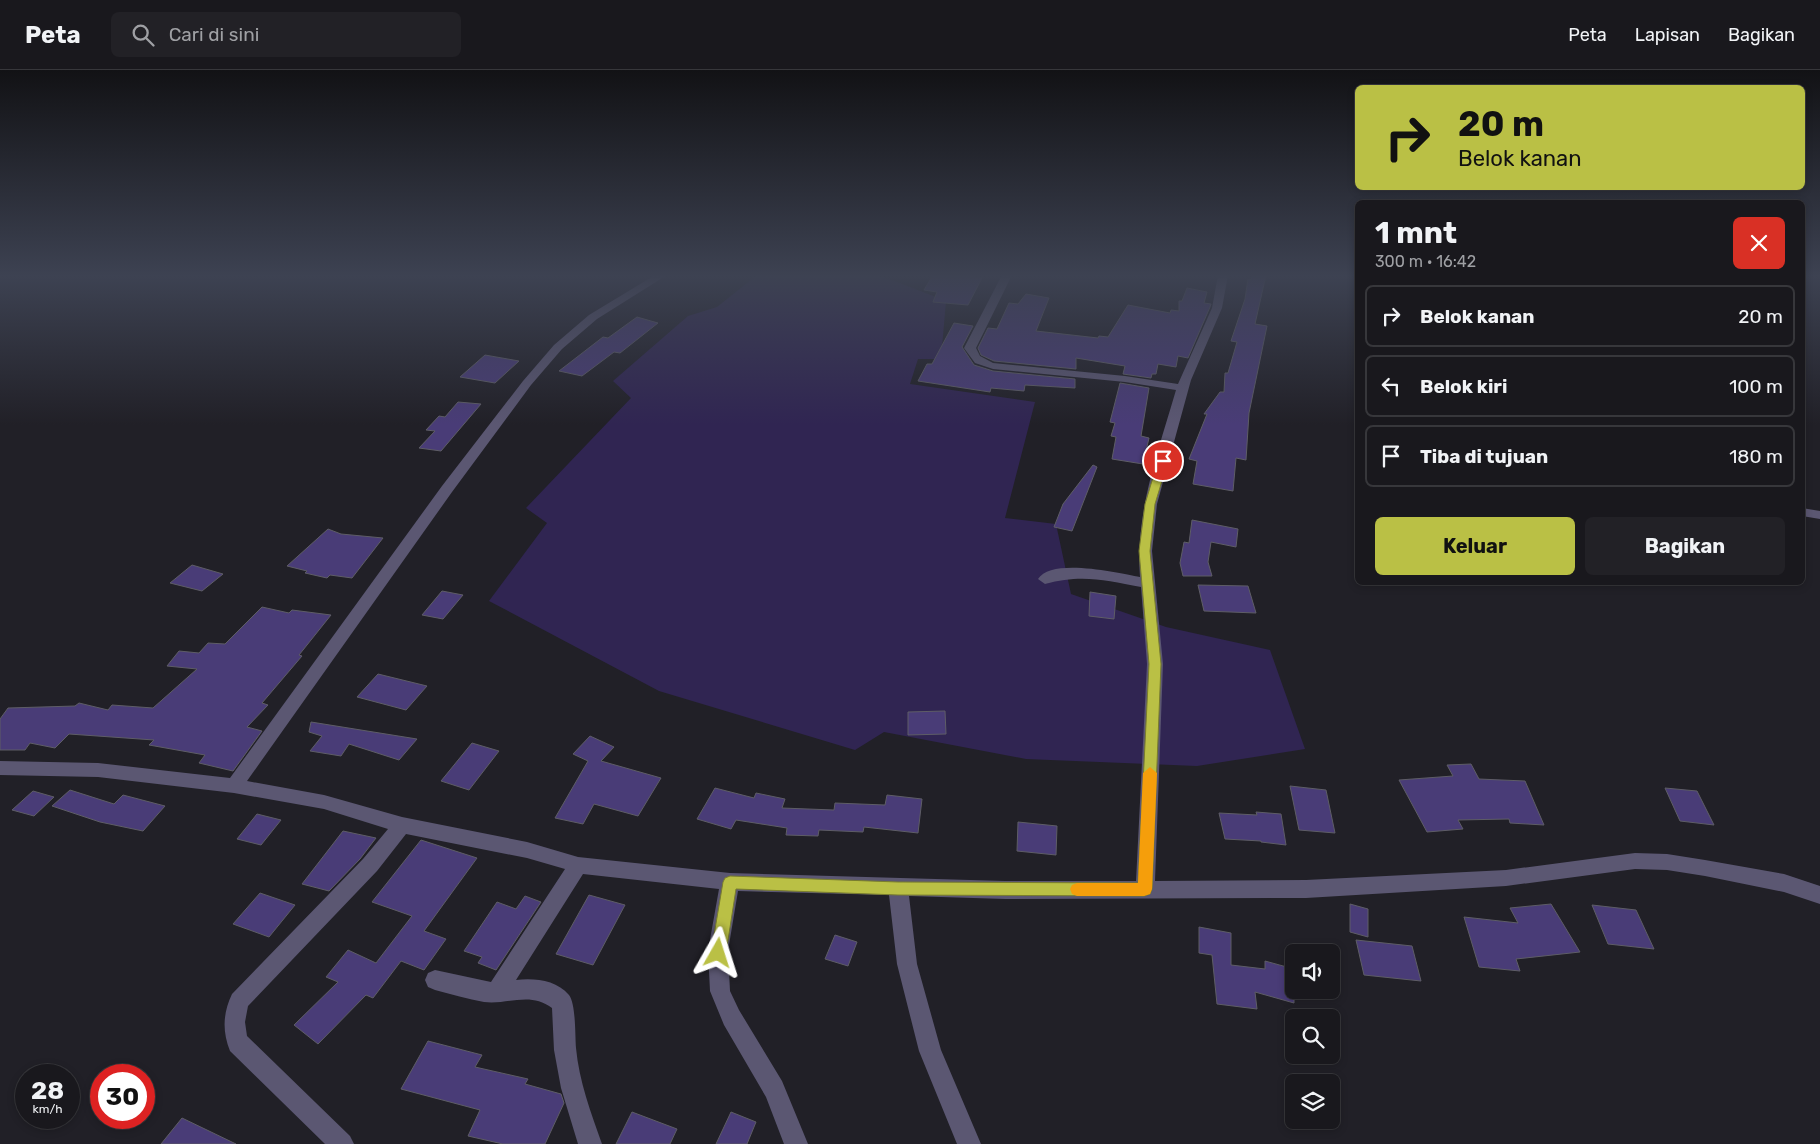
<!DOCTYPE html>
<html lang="id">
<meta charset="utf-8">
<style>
body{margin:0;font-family:Rubik,sans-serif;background:#222126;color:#f1f3f6;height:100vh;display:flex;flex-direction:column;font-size:19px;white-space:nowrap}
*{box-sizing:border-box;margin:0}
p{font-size:16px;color:#9fa0a4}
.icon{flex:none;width:28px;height:28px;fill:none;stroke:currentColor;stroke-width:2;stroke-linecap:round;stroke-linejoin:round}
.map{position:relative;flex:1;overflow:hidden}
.details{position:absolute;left:1355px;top:130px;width:450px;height:385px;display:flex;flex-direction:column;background:#19181d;border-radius:8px;box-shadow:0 2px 8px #0003,0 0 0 1px #37373b}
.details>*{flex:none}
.top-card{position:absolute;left:1355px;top:15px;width:450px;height:105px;border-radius:8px;box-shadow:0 2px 8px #0003,0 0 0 1px #37373b;background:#bac045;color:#111;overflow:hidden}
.controls{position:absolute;left:1285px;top:874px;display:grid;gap:10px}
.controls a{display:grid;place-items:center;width:55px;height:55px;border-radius:8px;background:#19181d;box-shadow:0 2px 8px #0003,0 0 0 1px #37373b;font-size:25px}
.speed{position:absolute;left:15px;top:994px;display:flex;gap:10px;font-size:25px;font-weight:700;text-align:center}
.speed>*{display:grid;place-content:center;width:65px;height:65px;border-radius:50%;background:#19181d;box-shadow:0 2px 8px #0003,0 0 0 1px #37373b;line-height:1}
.speed small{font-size:12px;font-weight:400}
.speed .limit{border:8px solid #d22;background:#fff;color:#111}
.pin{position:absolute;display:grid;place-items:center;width:42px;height:42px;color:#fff;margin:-21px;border:2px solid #fff;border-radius:50%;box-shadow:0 1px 5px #0007}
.me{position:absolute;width:55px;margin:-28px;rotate:6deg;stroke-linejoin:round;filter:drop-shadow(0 0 4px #0008)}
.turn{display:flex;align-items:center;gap:18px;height:105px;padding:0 20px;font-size:22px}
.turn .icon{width:65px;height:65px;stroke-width:2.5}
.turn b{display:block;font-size:35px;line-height:42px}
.round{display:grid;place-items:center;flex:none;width:52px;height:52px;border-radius:8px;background:#222126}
.summary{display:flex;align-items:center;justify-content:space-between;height:85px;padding:0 20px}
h1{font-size:30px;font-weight:700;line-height:38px}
.primary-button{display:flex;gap:10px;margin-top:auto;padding:10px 20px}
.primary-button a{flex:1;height:58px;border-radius:8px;background:#bac045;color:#111;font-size:20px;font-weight:700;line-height:58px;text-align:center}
.primary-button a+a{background:#222126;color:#f1f3f6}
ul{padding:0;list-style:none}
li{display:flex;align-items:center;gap:15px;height:62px;margin:0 10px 8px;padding:0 10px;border:2px solid #37373b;border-radius:8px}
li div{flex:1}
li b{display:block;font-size:19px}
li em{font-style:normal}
header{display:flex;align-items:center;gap:30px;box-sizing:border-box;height:70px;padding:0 25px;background:#19181d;border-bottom:1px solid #37373b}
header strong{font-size:24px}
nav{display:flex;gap:28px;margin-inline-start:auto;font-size:18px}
.search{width:350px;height:45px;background:#222126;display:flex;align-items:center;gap:12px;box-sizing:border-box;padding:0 18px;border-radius:8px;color:#9fa0a4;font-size:19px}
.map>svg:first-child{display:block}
</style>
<header>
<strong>Peta</strong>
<div class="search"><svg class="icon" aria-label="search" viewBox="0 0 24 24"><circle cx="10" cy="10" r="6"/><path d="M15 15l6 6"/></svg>Cari di sini</div>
<nav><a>Peta</a><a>Lapisan</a><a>Bagikan</a></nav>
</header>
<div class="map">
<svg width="1820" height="1074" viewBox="0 0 1820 1074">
<rect width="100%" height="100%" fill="#212027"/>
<polygon fill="#302552" points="757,205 873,205 892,210 946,231 941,289 918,289 910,314 1035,332 1005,448 1056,454 1071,524 1166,557 1270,580 1305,679 1197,696 1026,689 884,662 855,680 659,621 489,531 547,453 526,438 631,328 613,311 688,246 717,237"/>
<g fill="#493c77" stroke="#5e5d66">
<polygon points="933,205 958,205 982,208 968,235 933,232 937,222 924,220"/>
<polygon points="1252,205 1266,205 1255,254 1267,256 1249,343 1246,390 1236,388 1233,421 1193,414 1197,391 1189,389 1207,344 1204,344 1220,322 1224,322 1225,303 1228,303 1237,272 1231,271 1245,229 1248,209 1251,210"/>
<polygon points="1187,218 1207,222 1204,233 1211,234 1210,237 1188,288 1178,286 1176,297 1158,294 1156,304 1152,304 1151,308 1123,304 1125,296 1076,288 1076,299 994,291 981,285 978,278 988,258 997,259 1009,233 1018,234 1026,224 1049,228 1036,261 1098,268 1099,266 1108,267 1128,235 1170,243 1171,240 1179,241 1179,231 1182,231"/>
<polygon points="637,247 658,253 620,283 614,282 582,306 559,301 603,267 608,268"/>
<polygon points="954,253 973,256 962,277 974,295 993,301 1075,309 1075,318 1025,315 1024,321 991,318 990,322 918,311 927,294 932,294"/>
<polygon points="485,285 519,291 495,313 460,307"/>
<polygon points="1120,313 1149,318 1141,366 1149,368 1143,394 1112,389 1116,367 1111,366 1115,353 1110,352"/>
<polygon points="458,332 481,334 441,381 419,378 435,361 426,360 439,346 445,347"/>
<polygon points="1093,395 1097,397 1072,461 1054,457 1063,434"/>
<polygon points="1192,450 1238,459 1236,477 1211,472 1208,492 1212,506 1183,506 1180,493 1184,472 1189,473"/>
<polygon points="328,459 341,464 383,468 352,508 330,505 327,508 305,503 307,501 287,496"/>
<polygon points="192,495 223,504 202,521 170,513"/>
<polygon points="1198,515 1248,516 1256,543 1204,541"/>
<polygon points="442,521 463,525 443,549 422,545"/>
<polygon points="1090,522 1116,526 1114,549 1089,546"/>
<polygon points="262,537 289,543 292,540 331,545 299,585 302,586 262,633 268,635 247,657 262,661 233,701 199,693 205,685 149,675 154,670 69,664 55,678 30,673 25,680 0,680 0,649 8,638 75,636 79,633 108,640 112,635 153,638 197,599 167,596 179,581 199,583 208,573 225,574"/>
<polygon points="378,604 427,616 406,640 357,627"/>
<polygon points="945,641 946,664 908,665 908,642"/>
<polygon points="311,652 417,669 399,690 349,674 341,686 310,681 322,666 309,662"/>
<polygon points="590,666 614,677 601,691 661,708 638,746 594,734 583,754 555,748 588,691 573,684"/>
<polygon points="472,673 499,681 469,720 441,711"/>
<polygon points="1471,694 1479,709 1525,711 1544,755 1510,753 1509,749 1458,750 1463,759 1427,762 1399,710 1453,706 1447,695"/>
<polygon points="1290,716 1326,720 1335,763 1299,760"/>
<polygon points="715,718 754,728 756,723 785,729 782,738 834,740 835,733 885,735 887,725 922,729 918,763 864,757 863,762 819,760 818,766 786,765 787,758 736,750 731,759 697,749"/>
<polygon points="1665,718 1697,721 1714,755 1680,751"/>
<polygon points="70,720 114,734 123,725 165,736 143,761 100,752 52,736"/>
<polygon points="33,721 54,727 34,746 12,740"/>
<polygon points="1256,742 1281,744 1286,775 1261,772 1261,771 1225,769 1219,743 1257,745"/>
<polygon points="257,744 281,750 261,775 237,769"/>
<polygon points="1018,752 1057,756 1056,785 1017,781"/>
<polygon points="343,761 376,768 360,789 329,821 302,814"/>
<polygon points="421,770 477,788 424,861 446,869 424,900 401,891 373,928 366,925 318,974 294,955 338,912 326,907 348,880 376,893 412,846 372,832"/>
<polygon points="260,823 295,835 269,867 233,854"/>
<polygon points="589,825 625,835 593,895 556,884"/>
<polygon points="525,826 541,832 496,900 478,893 482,887 464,881 497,832 516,839"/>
<polygon points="1350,834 1368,839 1368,867 1350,862"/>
<polygon points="1551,834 1580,882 1516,889 1520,901 1479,897 1464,847 1518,853 1510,838"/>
<polygon points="1592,835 1636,840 1654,879 1608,874"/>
<polygon points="1199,857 1231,863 1231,895 1265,899 1265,891 1294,899 1294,933 1255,922 1257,939 1217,934 1212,885 1199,883"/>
<polygon points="835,865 857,872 848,896 825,889"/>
<polygon points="1356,870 1412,876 1421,911 1364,905"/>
<polygon points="428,971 482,985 475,997 528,1009 525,1014 561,1024 564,1033 545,1074 503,1074 468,1066 480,1040 401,1019"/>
<polygon points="632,1042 677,1059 670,1074 616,1074"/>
<polygon points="731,1042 756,1052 747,1074 716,1074"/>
<polygon points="182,1048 236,1074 161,1074"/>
</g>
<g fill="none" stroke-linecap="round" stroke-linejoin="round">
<g fill="#5b5772" fill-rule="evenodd">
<path d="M655,205H667L597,249L562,279L531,315L452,422L247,711L324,725L402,747L527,772L578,787L730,803L1005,811H1136L1147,594L1141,517C1105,510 1081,504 1045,514L1038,509C1051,487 1119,503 1140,507C1135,443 1158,382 1176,320L1125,312L993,299L975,293L964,278L1002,205H1012L976,278L980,286L993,293L1125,306L1178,314L1212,238L1218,205H1228L1222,238L1191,310L1157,434L1152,481L1163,594L1155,811L1306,810L1506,800L1635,783L1667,784L1705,790L1784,804L1820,816V834L1784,822L1705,806L1667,800L1635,799L1506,816L1306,828L1005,829L909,826L917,894L941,980L981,1074H957L919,981L897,894L889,825L738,821L728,881L730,921L739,940L782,1011L808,1074H784L766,1027L724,955L710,921L708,881L719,819L583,804L516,910C535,908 556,910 569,925C576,934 575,966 576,978C579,1011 591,1043 602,1074H578L561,1018L554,980L552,938C530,921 508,935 484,932C468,929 451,924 435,920L428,917L425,910L428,903L435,900L491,912L565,799L527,788L406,764L377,801L248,936L245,952L247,966L350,1066L354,1074H325L230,981C222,961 223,943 232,924L363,789L388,759L324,739L234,723L98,707L0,705V691L98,693L230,708L442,416L523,311L554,275L589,245Z"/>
<polygon points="1802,438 1820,441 1820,449 1802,446"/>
</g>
</g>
<linearGradient id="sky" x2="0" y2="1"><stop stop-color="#121215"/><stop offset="0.58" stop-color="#3d4252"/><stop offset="1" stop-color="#3d4252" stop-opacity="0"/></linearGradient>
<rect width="1820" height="355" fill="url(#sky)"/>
<polygon fill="#bac045" stroke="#797d2d" points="1163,388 1168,391 1155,434 1150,481 1161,594 1152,819 1150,824 1144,826 898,825 736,819 726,883 724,888 718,891 713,888 711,883 723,812 725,808 730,806 898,812 1138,813 1149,594 1139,481 1145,434 1158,391"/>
<polygon fill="#f59e0b" points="1150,697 1157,703 1152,819 1150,824 1144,826 1077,826 1072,824 1070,819 1072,815 1077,813 1138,813 1143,703"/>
</svg>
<div class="controls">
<a><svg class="icon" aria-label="sound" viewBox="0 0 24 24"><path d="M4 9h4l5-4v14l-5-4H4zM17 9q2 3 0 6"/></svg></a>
<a><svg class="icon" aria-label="search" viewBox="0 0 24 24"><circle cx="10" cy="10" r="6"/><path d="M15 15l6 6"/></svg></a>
<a><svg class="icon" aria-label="layers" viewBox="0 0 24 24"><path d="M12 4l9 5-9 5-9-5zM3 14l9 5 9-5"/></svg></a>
</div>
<div class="speed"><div>28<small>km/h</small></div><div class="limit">30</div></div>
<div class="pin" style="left:1163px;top:391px;background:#d93025"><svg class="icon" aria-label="arrive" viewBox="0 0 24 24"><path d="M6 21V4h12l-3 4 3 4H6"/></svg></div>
<svg class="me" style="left:718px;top:883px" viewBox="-20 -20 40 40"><path d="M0-17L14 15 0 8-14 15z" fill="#bac045" stroke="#fff" stroke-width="4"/></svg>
<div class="top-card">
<div class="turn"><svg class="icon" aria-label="right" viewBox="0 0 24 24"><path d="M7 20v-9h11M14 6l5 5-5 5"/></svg><div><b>20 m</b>Belok kanan</div></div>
</div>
<section class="details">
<div class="summary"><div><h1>1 mnt</h1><p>300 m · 16:42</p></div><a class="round" style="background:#d93025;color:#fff"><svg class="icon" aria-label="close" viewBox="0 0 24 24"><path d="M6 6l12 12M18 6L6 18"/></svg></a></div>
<ul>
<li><svg class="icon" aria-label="right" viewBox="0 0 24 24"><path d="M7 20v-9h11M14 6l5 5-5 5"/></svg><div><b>Belok kanan</b></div><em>20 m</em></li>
<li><svg class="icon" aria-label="left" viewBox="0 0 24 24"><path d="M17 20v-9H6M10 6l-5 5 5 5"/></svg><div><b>Belok kiri</b></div><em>100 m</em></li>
<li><svg class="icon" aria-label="arrive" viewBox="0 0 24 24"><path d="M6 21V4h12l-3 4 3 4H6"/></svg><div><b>Tiba di tujuan</b></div><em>180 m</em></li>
</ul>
<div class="primary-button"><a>Keluar</a><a>Bagikan</a></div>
</section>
</div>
